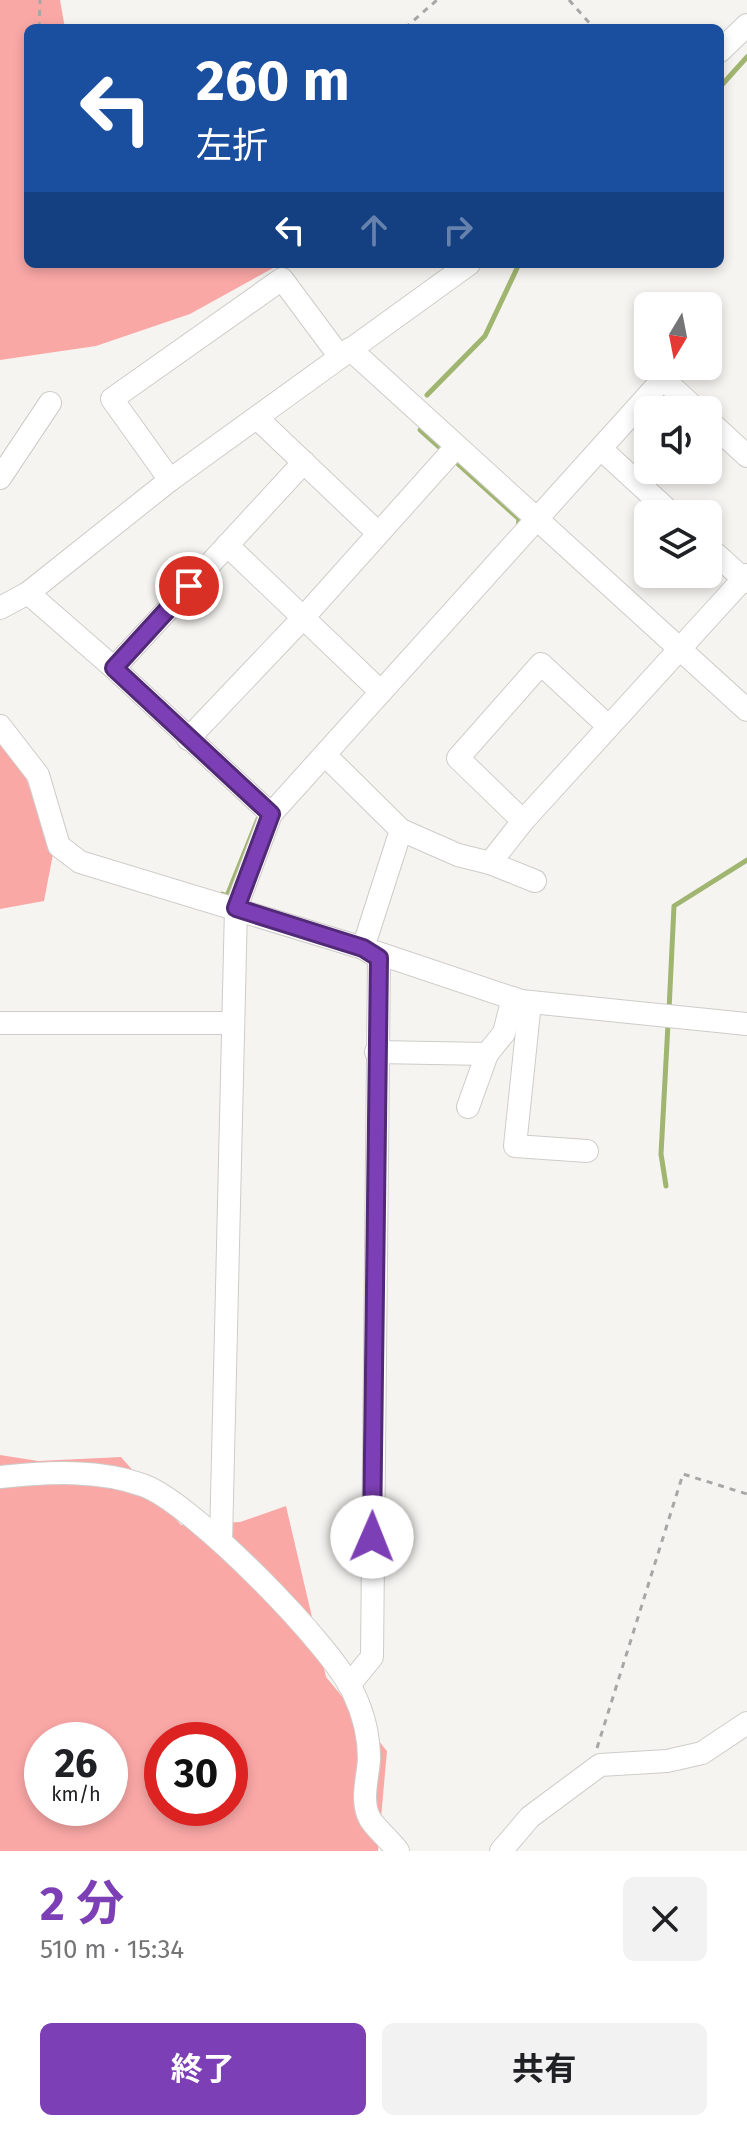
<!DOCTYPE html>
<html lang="ja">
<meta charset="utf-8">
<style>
body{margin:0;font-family:"Fira Sans","Noto Sans JP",sans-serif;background:#f2f2f2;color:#202124;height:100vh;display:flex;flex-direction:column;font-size:30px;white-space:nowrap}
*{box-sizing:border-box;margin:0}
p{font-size:26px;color:#757577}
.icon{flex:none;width:44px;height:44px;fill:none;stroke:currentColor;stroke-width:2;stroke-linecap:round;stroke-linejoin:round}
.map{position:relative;height:1851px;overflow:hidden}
.drawer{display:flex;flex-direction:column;background:#fff;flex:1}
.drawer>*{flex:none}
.top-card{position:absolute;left:24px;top:24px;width:700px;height:244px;border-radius:12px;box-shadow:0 4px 12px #0003;background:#1a4fa0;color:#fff;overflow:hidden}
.needle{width:52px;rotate:190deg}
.controls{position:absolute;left:634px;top:292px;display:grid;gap:16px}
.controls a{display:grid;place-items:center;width:88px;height:88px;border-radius:12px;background:#fff;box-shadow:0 4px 12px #0003;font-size:40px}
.speed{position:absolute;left:24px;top:1722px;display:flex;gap:16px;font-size:40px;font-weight:700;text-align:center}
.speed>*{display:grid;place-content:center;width:104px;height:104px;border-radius:50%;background:#fff;box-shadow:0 4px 12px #0003;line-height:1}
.speed small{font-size:20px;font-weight:400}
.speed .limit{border:12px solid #d22;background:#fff;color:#111}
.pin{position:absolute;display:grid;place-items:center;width:68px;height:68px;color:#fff;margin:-34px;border:4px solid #fff;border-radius:50%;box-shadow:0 2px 8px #0007}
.me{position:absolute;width:88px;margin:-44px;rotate:1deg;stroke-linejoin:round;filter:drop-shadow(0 0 6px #0008)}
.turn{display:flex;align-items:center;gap:28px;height:168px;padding:0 40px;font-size:36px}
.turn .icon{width:104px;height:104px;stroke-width:2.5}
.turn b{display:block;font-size:56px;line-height:68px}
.lanes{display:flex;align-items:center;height:76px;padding:0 40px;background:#0003;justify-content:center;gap:40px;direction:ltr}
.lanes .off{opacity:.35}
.round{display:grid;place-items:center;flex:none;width:84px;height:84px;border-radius:12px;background:#f2f2f2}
.headline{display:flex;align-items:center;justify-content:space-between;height:136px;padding:0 40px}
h1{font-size:48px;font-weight:700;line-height:60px;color:#7d3fb5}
.button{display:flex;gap:16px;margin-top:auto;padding:16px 40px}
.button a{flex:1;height:92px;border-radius:12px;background:#7d3fb5;color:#fff;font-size:32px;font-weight:700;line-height:92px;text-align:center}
.button a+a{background:#f2f2f2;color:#202124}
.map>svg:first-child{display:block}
</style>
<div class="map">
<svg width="747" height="1851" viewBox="0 0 747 1851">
<rect width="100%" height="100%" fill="#f6f4f1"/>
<g fill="#faa8a6" fill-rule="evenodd">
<polygon points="0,0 60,0 65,28 28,28 28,264 277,264 275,267 190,314 96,346 0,360"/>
<polygon points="0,739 25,775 53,854 44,901 0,909"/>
<path d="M0,1455L38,1461L121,1457L181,1525L240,1522L286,1506L326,1677L387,1751L378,1851H0ZM42,1740H110V1808H42ZM162,1740H230V1808H162Z"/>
</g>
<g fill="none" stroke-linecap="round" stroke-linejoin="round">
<g stroke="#a0b56f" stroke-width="5">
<polyline points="720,87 747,57"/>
<polyline points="427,395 485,336 519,264"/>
<polyline points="420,430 439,447"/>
<polyline points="458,464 519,519 518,528"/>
<polyline points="222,894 227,896 258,819"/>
<polyline points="669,1010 674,906 747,860"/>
<polyline points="666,1186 661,1154 668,1024"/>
</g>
<defs>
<g id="minor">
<polyline points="720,51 747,25"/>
<polyline points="350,349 747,710"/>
<polyline points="258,419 378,533"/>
<polyline points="708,420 747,456"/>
<polyline points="601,449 672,514"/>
<polyline points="0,478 50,403"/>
<polyline points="170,480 112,399 282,279 340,357"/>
<polyline points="227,545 381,692"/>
<polyline points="708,547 747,582"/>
<polyline points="28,593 114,668 271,814"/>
<polyline points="0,608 28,593 170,480 469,264"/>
<polyline points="114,668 304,462"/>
<polyline points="0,726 38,775 59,846 80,862 363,948 521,1001 747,1024"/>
<polyline points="188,739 303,618 456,447"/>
<polyline points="326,756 401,830 363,948 379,958 372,1657 349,1685"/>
<polyline points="523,821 458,758 541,664 608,726"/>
<polyline points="401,830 458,855 490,863 535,881"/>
<polyline points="490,863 523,821 747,575"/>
<polyline points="530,1002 515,1146 587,1151"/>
<polyline points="0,1023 233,1023"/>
<polyline points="376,1052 487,1054 504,1033 513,998"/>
<polyline points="468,1107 487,1054"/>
<path d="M0,1477C47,1472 100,1469 145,1486C193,1504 334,1647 354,1694C364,1715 369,1736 369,1759C368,1778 360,1801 370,1819C377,1830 390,1840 398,1851"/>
<polyline points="221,1541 236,908 271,814 663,379 697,410"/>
<polyline points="501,1851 530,1817 600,1765 667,1761 702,1753 747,1723"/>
</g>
</defs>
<use href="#minor" stroke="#ceccc9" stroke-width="24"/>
<g stroke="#a8a7a5" stroke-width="3" stroke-dasharray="6 6" stroke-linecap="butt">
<polyline points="569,0 594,28"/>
<polyline points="39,28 40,0"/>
<polyline points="405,28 437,0"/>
<polyline points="597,1748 683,1474 747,1494"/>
</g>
<use href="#minor" stroke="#fff" stroke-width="22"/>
</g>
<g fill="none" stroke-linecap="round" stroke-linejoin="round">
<defs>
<polyline id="route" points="189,586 114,668 271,814 236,908 363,948 379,958 372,1537"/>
</defs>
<use href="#route" stroke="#512976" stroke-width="20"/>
<use href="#route" stroke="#7d3fb5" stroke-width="14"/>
</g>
</svg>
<div class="controls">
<a><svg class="needle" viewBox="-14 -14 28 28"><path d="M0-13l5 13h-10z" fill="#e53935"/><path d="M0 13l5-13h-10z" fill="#757577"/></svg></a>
<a><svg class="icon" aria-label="sound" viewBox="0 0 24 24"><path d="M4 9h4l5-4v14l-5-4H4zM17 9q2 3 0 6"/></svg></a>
<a><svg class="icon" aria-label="layers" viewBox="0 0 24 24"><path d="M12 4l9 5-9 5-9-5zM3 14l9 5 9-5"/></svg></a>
</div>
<div class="speed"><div>26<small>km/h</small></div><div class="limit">30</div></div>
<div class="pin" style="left:189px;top:586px;background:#d93025"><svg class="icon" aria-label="arrive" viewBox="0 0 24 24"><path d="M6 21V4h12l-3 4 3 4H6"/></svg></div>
<svg class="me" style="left:372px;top:1537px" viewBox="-20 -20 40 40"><circle r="19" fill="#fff"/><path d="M0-13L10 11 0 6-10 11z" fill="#7d3fb5"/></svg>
<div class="top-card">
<div class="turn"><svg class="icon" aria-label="left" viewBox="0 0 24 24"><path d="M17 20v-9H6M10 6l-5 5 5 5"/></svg><div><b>260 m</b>左折</div></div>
<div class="lanes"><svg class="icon" aria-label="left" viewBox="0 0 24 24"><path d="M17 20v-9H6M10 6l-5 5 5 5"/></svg><svg class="icon off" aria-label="ahead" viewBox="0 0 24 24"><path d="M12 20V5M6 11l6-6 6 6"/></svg><svg class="icon off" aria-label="right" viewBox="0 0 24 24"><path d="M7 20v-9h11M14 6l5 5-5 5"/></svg></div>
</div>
</div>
<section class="drawer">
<div class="headline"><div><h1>2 分</h1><p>510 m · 15:34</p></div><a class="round"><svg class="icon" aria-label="close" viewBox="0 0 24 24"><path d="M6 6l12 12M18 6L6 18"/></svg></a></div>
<div class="button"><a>終了</a><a>共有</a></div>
</section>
